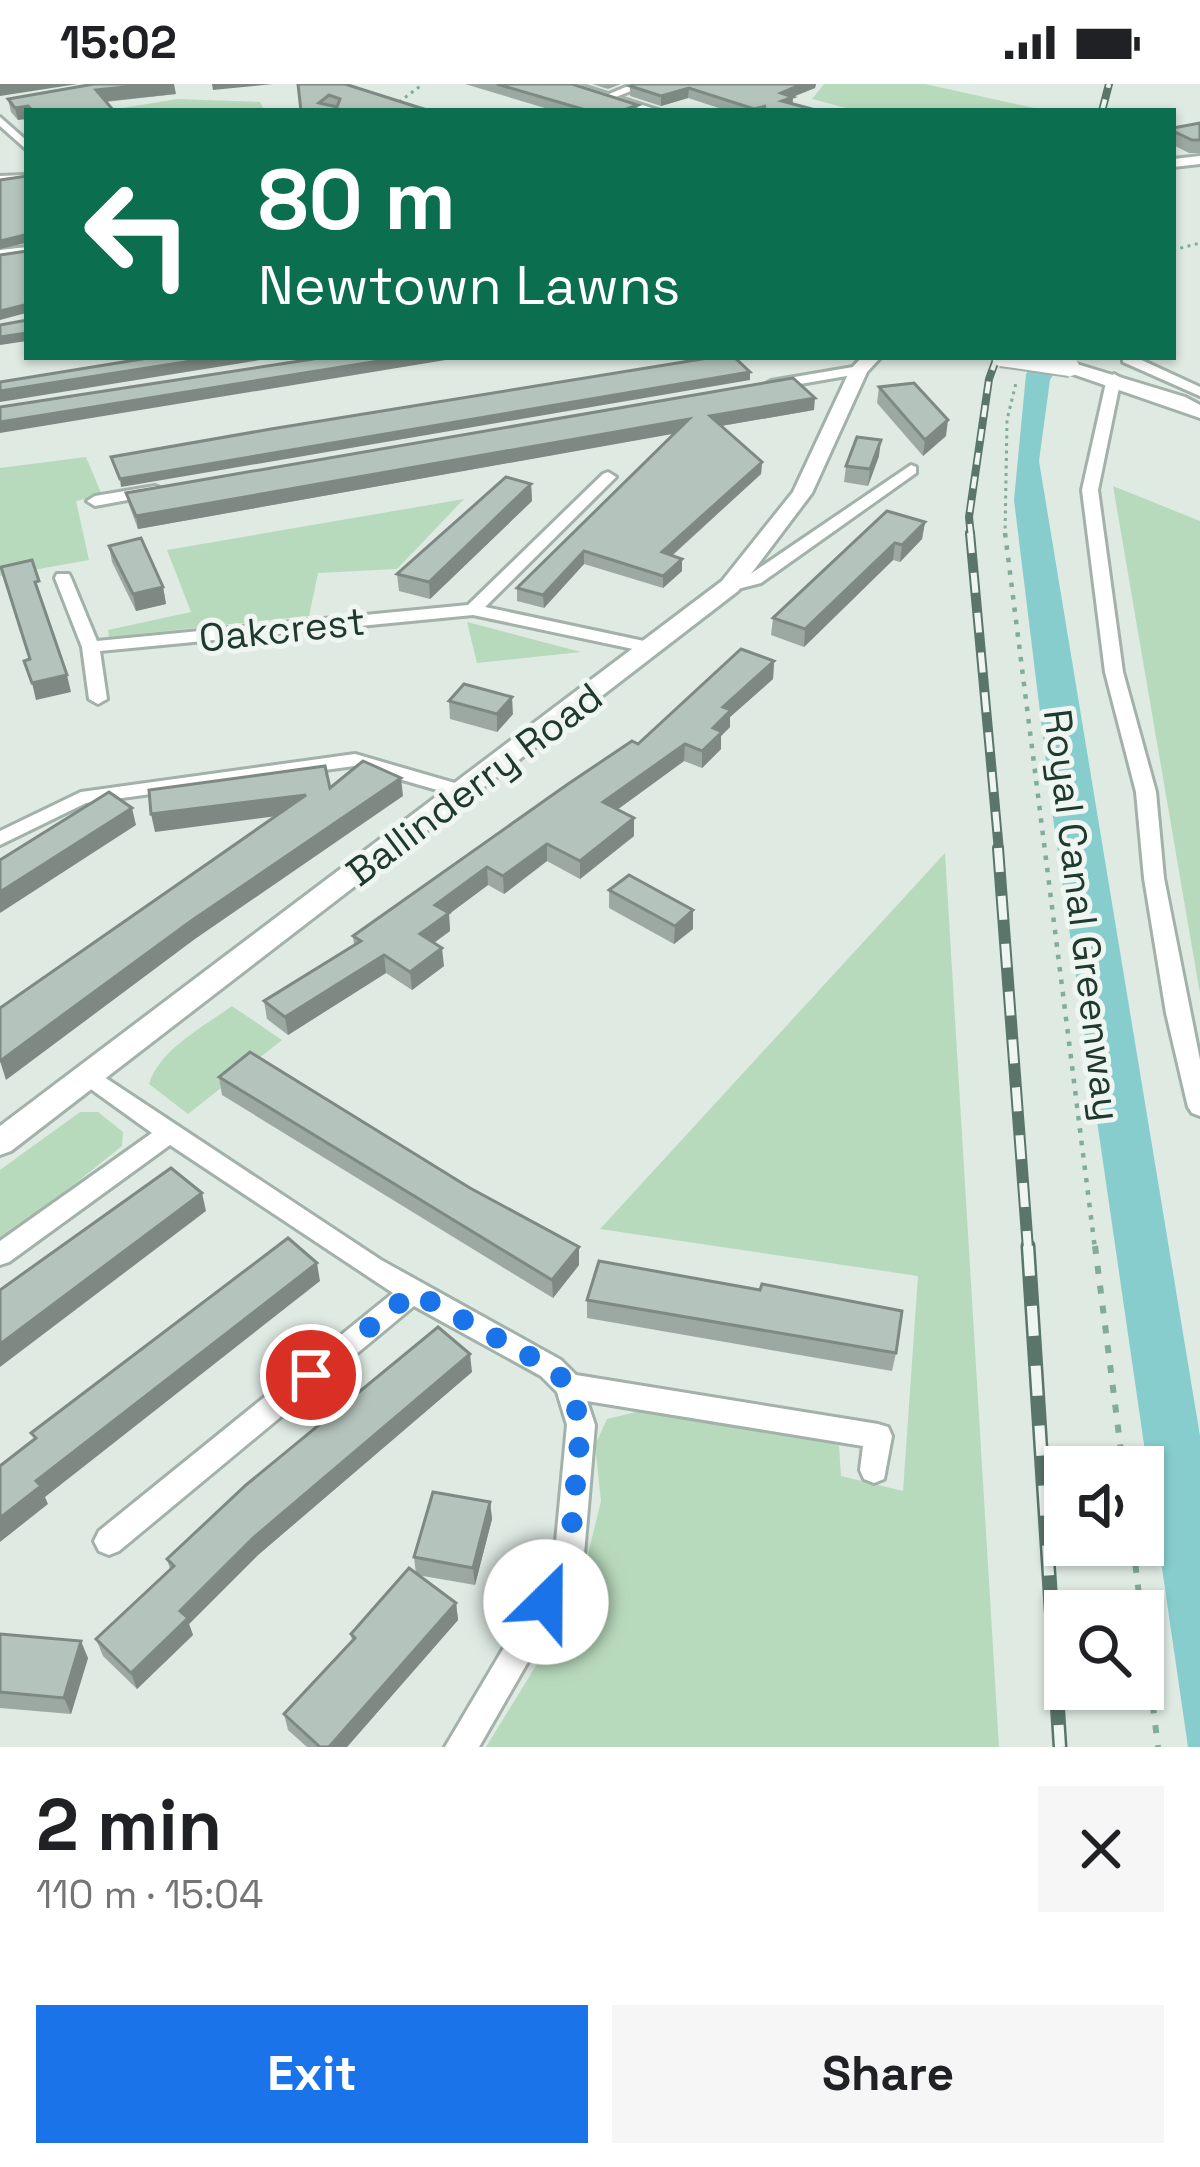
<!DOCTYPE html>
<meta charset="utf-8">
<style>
body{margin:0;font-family:"Space Grotesk",sans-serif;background:#f6f6f6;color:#202124;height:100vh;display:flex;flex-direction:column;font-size:45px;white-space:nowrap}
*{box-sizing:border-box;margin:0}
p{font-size:39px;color:#757577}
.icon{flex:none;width:66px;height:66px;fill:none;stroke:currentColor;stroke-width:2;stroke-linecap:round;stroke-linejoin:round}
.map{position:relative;height:1663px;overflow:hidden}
.side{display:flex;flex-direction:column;background:#fff;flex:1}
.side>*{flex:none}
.hud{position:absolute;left:24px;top:24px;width:1152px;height:252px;border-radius:0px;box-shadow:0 3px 9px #0004;background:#0b6e4f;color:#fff;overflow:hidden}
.controls{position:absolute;left:1044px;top:1362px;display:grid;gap:24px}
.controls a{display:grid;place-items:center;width:120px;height:120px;border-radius:0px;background:#fff;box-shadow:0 3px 9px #0004;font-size:60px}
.pin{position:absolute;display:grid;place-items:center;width:102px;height:102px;color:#fff;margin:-51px;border:6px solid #fff;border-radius:50%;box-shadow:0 3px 12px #0007}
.me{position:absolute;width:132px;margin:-66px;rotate:23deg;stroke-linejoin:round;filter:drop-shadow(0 0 9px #0008)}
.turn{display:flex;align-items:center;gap:42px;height:252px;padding:0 36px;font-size:54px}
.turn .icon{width:156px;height:156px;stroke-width:2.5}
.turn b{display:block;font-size:84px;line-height:102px}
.round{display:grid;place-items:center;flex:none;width:126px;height:126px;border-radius:0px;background:#f6f6f6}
.summary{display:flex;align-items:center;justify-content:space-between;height:204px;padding:0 36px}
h1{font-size:72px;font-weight:700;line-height:90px}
.cta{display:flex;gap:24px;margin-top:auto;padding:24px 36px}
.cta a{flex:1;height:138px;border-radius:0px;background:#1a73e8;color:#fff;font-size:48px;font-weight:700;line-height:138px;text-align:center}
.cta a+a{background:#f6f6f6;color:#202124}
.status{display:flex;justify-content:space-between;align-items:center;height:84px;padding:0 60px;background:#fff;direction:ltr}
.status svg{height:33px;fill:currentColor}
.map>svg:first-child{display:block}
</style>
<div class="status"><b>15:02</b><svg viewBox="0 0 49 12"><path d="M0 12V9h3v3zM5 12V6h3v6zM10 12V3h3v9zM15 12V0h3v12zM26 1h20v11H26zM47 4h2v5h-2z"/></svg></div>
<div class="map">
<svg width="1200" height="1663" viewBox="0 0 1200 1663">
<rect width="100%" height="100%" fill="#dfeae3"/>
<g fill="#b8dabc">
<polygon points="824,0 925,0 1048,27 858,27 812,15"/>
<polygon points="177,15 260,18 265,27 105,27"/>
<polygon points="86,373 102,411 76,417 89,476 0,492 0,384"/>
<polygon points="1113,402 1200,437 1200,909 1199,904"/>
<polygon points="464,415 397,485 318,489 309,532 109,553 108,546 191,528 167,466"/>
<polygon points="467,538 581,568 477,579"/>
<polygon points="945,769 999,1663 486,1663 577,1515 601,1417 595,1361 607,1335 640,1327 839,1361 841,1392 903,1407 918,1192 600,1145"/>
<path d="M232,922L282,956L188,1030L149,1000C160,965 203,943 232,922Z"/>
<polygon points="80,1028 98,1028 123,1048 122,1062 0,1160 0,1086"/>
</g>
<polygon fill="#87cdce" points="1038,273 1064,273 1050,296 1039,377 1200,1352 1200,1663 1188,1663 1053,734 1014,416 1026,290"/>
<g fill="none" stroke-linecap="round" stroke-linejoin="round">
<defs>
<g id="minor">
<polygon points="633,0 648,0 611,15 602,13"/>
<polygon points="0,33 27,57 27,66 0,42"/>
<polygon points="25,91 25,95 0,98 0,92"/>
<polygon points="27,163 27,171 0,174 0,166"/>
<polygon points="1123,273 1135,273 1200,303 1200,312 1123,278"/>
<polygon points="859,282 864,283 864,289 771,305 764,301 771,297"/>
<polygon points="1114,290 1121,294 1098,406 1123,588 1156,708 1164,794 1200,976 1200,1032 1192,1029 1188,1023 1166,929 1144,794 1136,708 1105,588 1082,406 1107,294"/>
<polygon points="911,381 916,383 916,389 761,499 730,507 722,502 749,491"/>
<polygon points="608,388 616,393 613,396 485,523 658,560 658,568 652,569 473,531 100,567 107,615 98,620 89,615 82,563 55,494 57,490 69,490 71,494 97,557 468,521 603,390"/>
<polygon points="155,402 160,404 160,410 95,422 87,417 95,412"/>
<polygon points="355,670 472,704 475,708 465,714 354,682 86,719 0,761 0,747 81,708"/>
<polygon points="89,983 381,1176 561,1276 576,1291 878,1340 888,1343 892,1352 884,1395 874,1399 864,1395 860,1386 863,1362 587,1317 595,1341 583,1482 479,1663 445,1663 554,1479 567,1341 557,1308 541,1292 414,1222 119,1467 109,1471 99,1467 94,1457 99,1447 393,1209 170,1061 9,1178 0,1181 0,1157 152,1049 81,998 77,992 81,986"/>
</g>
<g id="tertiary">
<polygon points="557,0 577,0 661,27 640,27"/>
<polygon points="1200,72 1200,80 1173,83 1173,75"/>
<polygon points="862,273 881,273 867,288 812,409 738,507 11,1067 0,1071 0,1042 722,497 793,408 850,286"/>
<polygon points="1070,278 1185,313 1200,321 1200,334 1064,287 1061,283"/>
</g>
</defs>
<use href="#minor" stroke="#a2b1a9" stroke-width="6"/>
<use href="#tertiary" stroke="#a2b1a9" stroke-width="6"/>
<g stroke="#80ac98" stroke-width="3" stroke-dasharray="3 4.5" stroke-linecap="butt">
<polyline points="399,18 423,0"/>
<polyline points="1173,166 1200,159"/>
<polyline points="1005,452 1007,336 1016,299"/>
</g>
<polyline stroke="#80ac98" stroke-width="4.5" stroke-dasharray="4.5 8" stroke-linecap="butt" points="1005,449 1095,1165"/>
<g stroke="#80ac98" stroke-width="6" stroke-dasharray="8 12" stroke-linecap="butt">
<polyline points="1095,1162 1123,1383"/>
<polyline points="1133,1461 1141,1527"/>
<polyline points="1143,1542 1158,1663"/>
</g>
<use href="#minor" fill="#fff" fill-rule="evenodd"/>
<use href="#tertiary" fill="#fff" fill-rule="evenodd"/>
<defs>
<g id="rail-far3">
<polyline points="1102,27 1109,0"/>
<polyline points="971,452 969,433 989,295 997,273"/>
</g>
<polyline id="rail-far2" points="970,449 999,767"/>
<polyline id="rail-far1" points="998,764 1028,1165"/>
<polyline id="rail" points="1028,1162 1060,1663"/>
</defs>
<use href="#rail-far3" stroke="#5a756a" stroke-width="8"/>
<use href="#rail-far2" stroke="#5a756a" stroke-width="10"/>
<use href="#rail-far1" stroke="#5a756a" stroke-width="12"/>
<use href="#rail" stroke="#5a756a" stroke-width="15"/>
<use href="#rail-far3" stroke="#eff6f2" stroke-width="4.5" stroke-dasharray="12" stroke-linecap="butt"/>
<use href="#rail-far2" stroke="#eff6f2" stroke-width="6" stroke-dasharray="20" stroke-linecap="butt"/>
<use href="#rail-far1" stroke="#eff6f2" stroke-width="8" stroke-dasharray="24" stroke-linecap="butt"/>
<use href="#rail" stroke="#eff6f2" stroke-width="10" stroke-dasharray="30" stroke-linecap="butt"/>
<defs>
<polyline id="tertiary-bridge" points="1001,273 1070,283"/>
</defs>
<use href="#tertiary-bridge" stroke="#a2b1a9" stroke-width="22" stroke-linecap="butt"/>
<use href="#tertiary-bridge" stroke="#fff" stroke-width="18"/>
</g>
<g fill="#9ba9a2">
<polygon points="298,0 430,27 301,27"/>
<polygon points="465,0 572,0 638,21 637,27 555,27"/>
<polygon points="592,0 621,0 608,5"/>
<polygon points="635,0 816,0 815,4 793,13 793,20 819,27 728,27 688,14 661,22 630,12 630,2"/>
<polygon points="176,10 106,18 114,27 27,27 18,36 11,28 8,15"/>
<polygon points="1200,39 1200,69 1189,69 1173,61 1173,44"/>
<polygon points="879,303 946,352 923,372 877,319"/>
<polygon points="814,326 721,342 762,378 761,390 672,472 682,487 663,504 584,480 544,524 517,517 517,504 675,349 138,445 129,421 126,409"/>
<polygon points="879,372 868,402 844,398 846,382"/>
<polygon points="531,400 532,417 430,515 399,507 397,490"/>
<polygon points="925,438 922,455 900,478 893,476 804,563 771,551 773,534"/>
<polygon points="109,462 163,503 166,520 136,527 112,478"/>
<polygon points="774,577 773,595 730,633 730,643 721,652 721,665 702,684 684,677 617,726 634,734 634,752 580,795 547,777 504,810 488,801 449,830 450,847 434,859 444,882 412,906 386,889 288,951 267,935 264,917 354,861 353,852 638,660"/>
<polygon points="449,617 513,630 497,648 450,635"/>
<polygon points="609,806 693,845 674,860 609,824"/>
<polygon points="219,993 470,1104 579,1163 579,1181 553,1214 222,1011"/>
<polygon points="587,1216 896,1269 892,1287 587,1234"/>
<polygon points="472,1288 258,1471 189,1540 193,1551 137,1605 103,1572 96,1555 170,1485 167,1475"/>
<polygon points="490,1418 492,1435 475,1501 417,1491 456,1519 458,1536 347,1663 307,1663 288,1646 284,1630 352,1557 351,1550 416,1490 414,1473"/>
<polygon points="0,1550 88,1574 71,1630 0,1624"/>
</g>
<g fill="#7e8984">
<polygon points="0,0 78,0 0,12"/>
<polygon points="155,0 174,0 176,10 98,18 96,6"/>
<polygon points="212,0 273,0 213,6"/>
<polygon points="802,0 816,0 815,4 792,13 793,23 781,27 781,9"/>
<polygon points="689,4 688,14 661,22 661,12"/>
<polygon points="28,22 27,35 18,36 15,24"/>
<polygon points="25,151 26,159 0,165 0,157"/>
<polygon points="25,221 26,229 0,236 0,227"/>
<polygon points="27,249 27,257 0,261 0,253"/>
<polygon points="217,273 279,273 0,318 0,307"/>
<polygon points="404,273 464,273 0,349 0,338"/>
<polygon points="750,288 750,296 121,403 120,395"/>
<polygon points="815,314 814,326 709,344 710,332"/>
<polygon points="689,335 689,347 138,445 136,432"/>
<polygon points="948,336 946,352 923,372 925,356"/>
<polygon points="881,356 879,372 868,402 870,385"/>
<polygon points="762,378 761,390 661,481 662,468"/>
<polygon points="531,400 532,417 430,515 429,498"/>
<polygon points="925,438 922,455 900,478 902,461"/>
<polygon points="895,459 893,476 804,563 805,545"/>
<polygon points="584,467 584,480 544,524 543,511"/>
<polygon points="682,475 682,487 663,504 663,492"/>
<polygon points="163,503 166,520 136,527 133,510"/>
<polygon points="774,577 773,595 730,633 730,643 721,652 721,665 702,684 702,667 723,623"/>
<polygon points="67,591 71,608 36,616 32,599"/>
<polygon points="512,613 513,630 497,648 497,630"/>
<polygon points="685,660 684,677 603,736 603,718"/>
<polygon points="401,694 403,712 195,855 6,996 0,977 191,837"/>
<polygon points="306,711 308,728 155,748 151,730"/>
<polygon points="132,724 136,741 0,829 0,808"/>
<polygon points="634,734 634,752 580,795 580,777"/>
<polygon points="547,760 547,777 504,810 503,792"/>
<polygon points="487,783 488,801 449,830 450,847 421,868 420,850 435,821"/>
<polygon points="693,826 693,845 674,860 675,842"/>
<polygon points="442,864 444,882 412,906 410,888"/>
<polygon points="384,871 386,889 288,951 285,933"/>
<polygon points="202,1109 206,1127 0,1283 0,1260"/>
<polygon points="579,1163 579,1181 553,1214 552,1196"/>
<polygon points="317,1179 320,1197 45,1413 48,1420 0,1458 0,1434 36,1397"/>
<polygon points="470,1270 472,1288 258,1471 189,1540 193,1551 137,1605 131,1589 180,1527 253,1454"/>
<polygon points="490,1418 492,1435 475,1501 473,1484"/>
<polygon points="456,1519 458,1536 347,1663 329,1663"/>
<polygon points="81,1557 88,1574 71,1630 64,1614"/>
</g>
<g fill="#b4c4bc" stroke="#7e8984" stroke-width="3" fill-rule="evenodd">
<polygon points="94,0 155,0 96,6 114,27 33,27 28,22 15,24 8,15"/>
<path d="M298,0H345L430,27H301ZM329,11L340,15L337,23L319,19Z"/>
<polygon points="497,0 572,0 638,21 621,27 589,27"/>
<polygon points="635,0 802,0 781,9 793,13 782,17 819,27 752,27 766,22 754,25 689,4 661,12 630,2"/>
<polygon points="1200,39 1200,56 1192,56 1173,47 1173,44"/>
<polygon points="27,92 27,153 25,151 0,157 0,96"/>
<polygon points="27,167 27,223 25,221 0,227 0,171"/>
<polygon points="27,236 27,249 0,253 0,241"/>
<polygon points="154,273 217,273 0,307 0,298"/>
<polygon points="326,273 404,273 0,338 0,323"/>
<polygon points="714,273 734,273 750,288 120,395 111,373 271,345"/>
<polygon points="793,294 815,314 710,332 762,378 662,468 682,475 663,492 584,467 543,511 517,504 689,335 136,432 126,409"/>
<polygon points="914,299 948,336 925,356 879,303"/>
<polygon points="857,353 881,356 870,385 846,382"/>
<polygon points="506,393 531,400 429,498 397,490"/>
<polygon points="887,427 925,438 902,461 895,459 805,545 773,534"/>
<polygon points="141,454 163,503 133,510 109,462"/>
<polygon points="32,476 39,497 35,498 67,591 32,599 24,577 30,575 1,483"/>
<polygon points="741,565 774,577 723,623 731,626 713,644 722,648 702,667 685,660 603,718 634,734 580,777 547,760 503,792 487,783 435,821 449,829 420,850 442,864 410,888 384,871 285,933 264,917 361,857 353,852 568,700 632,657 638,660"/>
<polygon points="464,600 512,613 497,630 449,617"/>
<polygon points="363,677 401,694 191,837 0,977 0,924 306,711 151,730 149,706 325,682 330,704"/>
<polygon points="109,708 132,724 0,808 0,776"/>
<polygon points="629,791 693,826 675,842 609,806"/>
<polygon points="250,968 470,1104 579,1163 552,1196 219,993"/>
<polygon points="171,1084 202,1109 0,1260 0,1206"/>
<polygon points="288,1154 317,1179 36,1397 41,1402 0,1434 0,1382 36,1354 31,1349"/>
<polygon points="599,1177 760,1206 762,1200 902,1227 896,1269 587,1216"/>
<polygon points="438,1243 470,1270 253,1454 180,1527 188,1534 131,1589 96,1555 174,1482 167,1475 246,1401"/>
<polygon points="433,1408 490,1418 473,1484 414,1473"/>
<polygon points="409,1484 456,1519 329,1663 320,1663 284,1630 355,1554 351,1550"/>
<polygon points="0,1550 81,1557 64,1614 0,1608"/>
</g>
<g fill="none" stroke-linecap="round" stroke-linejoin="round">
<polyline stroke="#1a73e8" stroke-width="21" stroke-dasharray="0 37.8" points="311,1291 413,1208 551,1284 569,1301 581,1341 568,1482 546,1518"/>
</g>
<g text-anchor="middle" stroke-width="10" stroke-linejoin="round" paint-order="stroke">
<g font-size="39" fill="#20392f" stroke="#eff6f2">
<text transform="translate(282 545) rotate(-6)" y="14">Oakcrest</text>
<text transform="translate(474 700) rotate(-37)" y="14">Ballinderry Road</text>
<text transform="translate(1083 831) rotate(83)" y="14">Royal Canal Greenway</text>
</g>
</g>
</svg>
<div class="controls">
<a><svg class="icon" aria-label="sound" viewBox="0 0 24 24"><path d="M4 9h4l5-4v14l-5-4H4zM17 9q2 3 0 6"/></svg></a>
<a><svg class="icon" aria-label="search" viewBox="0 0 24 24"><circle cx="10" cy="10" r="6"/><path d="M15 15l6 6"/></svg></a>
</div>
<div class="pin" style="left:311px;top:1291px;background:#d93025"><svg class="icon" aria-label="arrive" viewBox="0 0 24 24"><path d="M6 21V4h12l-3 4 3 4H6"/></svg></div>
<svg class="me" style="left:546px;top:1518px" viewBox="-20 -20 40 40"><circle r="19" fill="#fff"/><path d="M0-13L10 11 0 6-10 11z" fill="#1a73e8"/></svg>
<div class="hud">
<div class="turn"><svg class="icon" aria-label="left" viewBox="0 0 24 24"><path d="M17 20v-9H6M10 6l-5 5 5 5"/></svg><div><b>80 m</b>Newtown Lawns</div></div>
</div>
</div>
<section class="side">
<div class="summary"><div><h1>2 min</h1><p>110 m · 15:04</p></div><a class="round"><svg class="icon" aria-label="close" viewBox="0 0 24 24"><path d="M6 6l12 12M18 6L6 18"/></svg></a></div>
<div class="cta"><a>Exit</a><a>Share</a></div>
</section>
